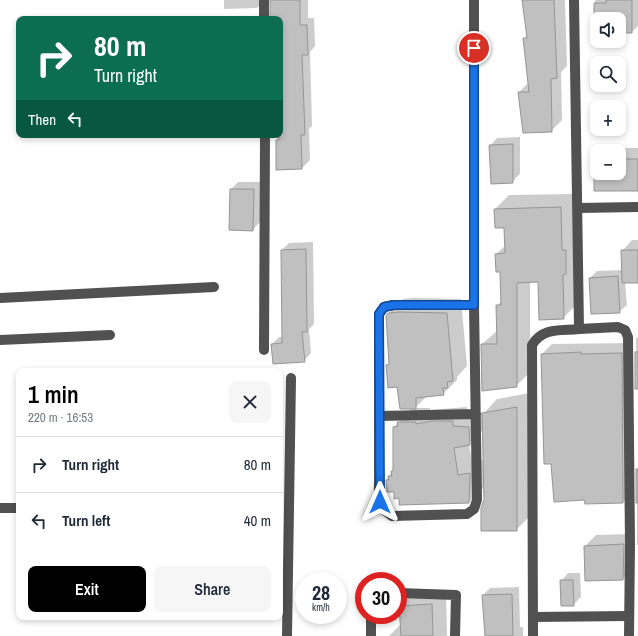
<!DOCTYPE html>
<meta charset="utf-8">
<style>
body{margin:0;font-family:"Archivo Narrow",sans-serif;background:#f6f6f7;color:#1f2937;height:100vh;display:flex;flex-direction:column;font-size:15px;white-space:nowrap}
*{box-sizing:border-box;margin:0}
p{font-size:13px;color:#747a83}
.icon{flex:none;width:22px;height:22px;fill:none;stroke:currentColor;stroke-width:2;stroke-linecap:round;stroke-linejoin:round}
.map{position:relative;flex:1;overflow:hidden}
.sheet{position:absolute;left:16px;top:368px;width:267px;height:252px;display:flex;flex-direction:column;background:#fff;border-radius:8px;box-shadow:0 2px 6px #0003}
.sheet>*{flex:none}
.guide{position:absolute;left:16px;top:16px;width:267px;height:122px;border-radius:8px;box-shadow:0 2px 6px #0003;background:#0b6e4f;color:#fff;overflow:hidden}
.tools{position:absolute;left:590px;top:12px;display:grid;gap:8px}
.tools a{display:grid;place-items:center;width:36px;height:36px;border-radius:8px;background:#fff;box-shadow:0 2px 6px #0003;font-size:20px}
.speed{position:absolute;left:295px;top:572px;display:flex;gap:8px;font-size:20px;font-weight:700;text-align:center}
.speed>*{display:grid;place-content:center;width:52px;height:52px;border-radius:50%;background:#fff;box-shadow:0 2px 6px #0003;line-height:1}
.speed small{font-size:10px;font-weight:400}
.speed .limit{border:6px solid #d22;background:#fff;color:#111}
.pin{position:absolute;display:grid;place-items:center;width:34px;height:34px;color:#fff;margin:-17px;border:2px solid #fff;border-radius:50%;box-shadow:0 1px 4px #0007}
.me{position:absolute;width:44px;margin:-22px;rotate:0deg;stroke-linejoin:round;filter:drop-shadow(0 0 3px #0008)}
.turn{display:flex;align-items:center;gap:14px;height:84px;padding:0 12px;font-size:18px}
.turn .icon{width:52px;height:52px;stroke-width:2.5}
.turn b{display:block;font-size:28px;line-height:34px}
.then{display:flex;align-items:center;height:38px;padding:0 12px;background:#0003;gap:8px;font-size:15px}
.round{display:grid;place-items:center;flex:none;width:42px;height:42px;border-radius:8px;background:#f6f6f7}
.headline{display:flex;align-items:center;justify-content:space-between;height:68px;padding:0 12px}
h1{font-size:24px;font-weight:600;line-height:30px;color:#000}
.cta{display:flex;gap:8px;margin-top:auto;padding:8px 12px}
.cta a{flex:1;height:46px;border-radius:8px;background:#000;color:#fff;font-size:16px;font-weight:600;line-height:46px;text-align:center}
.cta a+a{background:#f6f6f7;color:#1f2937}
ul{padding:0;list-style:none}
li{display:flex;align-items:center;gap:12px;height:56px;padding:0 12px;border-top:1px solid #e0e1e3}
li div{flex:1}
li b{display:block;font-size:15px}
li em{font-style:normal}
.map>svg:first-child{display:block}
</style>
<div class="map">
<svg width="638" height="636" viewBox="0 0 638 636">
<rect width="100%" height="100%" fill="#fff"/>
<g fill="#0003" fill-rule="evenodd">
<polygon points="224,0 265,0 257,8 224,9"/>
<polygon points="272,0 308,0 308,18 314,18 315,46 310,52 312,126 309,129 310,160 302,168 277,169 277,135 280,135 280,59 283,56 282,17"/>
<polygon points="523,0 565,0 567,66 561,72 562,120 551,131 519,92 529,82 524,39 527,35"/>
<polygon points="595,0 638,0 638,26 632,32 619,32 619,19 597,19 597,32 595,32"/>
<polygon points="520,137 520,174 512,182 490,146 497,138"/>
<polygon points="606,148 638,148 638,190 595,190 595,159 597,157 597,173 619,173 619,151 603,151"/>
<polygon points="238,182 260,182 260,222 253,230 231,189"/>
<polygon points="575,194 577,304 563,318 539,281 530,282 530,372 516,386 482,344 498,330 497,305 502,301 501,271 496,254 506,245 505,227 495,209 509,195"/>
<polygon points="632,240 638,240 638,282 625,282 627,305 619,312 590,278 597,271 622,270 622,251"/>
<polygon points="313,242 314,324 309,329 311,353 304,361 272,344 279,337 283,337 282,250 289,243"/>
<path d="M414,298L461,299L467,366L457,377V380L443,394L428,395L415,408H430V410L467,407V412L484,413L497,399L530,393V516L516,530L484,500V487L469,502L400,497L386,480L394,469V427L412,408L387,365L390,362L389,313L403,299ZM483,430L484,460L472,462L469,444Z"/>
<polygon points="638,337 638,388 636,388 636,339"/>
<polygon points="632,343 633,492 623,502 585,499 542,354 552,344"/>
<polygon points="638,469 638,545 637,545 637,470"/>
<polygon points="634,534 634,568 623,579 585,546 596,535"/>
<polygon points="568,573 580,573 581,597 573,605 561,581"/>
<polygon points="519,587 520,627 523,627 523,636 485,636 483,595 490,588"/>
<polygon points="446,591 447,636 389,636 401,624 400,606 414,592"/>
</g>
<g fill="#c0c0c0" stroke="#959595">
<polygon points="270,0 300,0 300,25 307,25 308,55 302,55 305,135 301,135 302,169 276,170 276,140 279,140 280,135 280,61 282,61 281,18 270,18"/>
<polygon points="522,0 554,0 557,78 551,79 552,132 523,133 518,92 529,92 523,38 527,38"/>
<polygon points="606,0 632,0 632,33 619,33 619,19 597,19 597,33 594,32 594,3 606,3"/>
<polygon points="513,144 513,183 491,184 489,145"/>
<polygon points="594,159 597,159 597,173 619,173 619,159 638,159 638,191 594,191"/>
<polygon points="230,189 254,189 253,231 229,230"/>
<polygon points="561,207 562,250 566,250 566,274 563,275 564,319 539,320 538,282 517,283 517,387 482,391 481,344 497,344 496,305 501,305 500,272 496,272 495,254 505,253 504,228 495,228 494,209"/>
<polygon points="306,249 307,332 302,332 305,362 273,364 271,344 282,343 281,250"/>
<polygon points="621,250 638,250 638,283 622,283"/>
<polygon points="618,276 620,313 591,314 589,278"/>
<polygon points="399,312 447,313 453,381 447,382 448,388 443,388 444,395 416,398 416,409 400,409 397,387 388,388 386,365 389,364 386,316 388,313"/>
<polygon points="581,352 581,354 622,353 623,503 585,504 584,500 554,502 551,464 544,464 541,354"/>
<rect x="635" y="352" width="3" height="37"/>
<polygon points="517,407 517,531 481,531 481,508 484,500 482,413"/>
<polygon points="431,421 453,421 453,426 469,427 470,445 454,448 458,475 470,473 469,503 399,505 399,498 394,499 394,492 387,492 386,480 389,480 388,476 392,476 391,471 393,471 393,427 398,426 397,422 416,422 416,424"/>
<rect x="636" y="469" width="2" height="34"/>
<polygon points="624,544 623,580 585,581 584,546"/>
<polygon points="560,580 573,580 574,606 561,606"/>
<polygon points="512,594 513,636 485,636 482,595"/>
<polygon points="432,604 433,636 401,636 399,606"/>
</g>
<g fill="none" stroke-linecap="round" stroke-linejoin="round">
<g stroke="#515151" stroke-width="10">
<polyline points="264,0 264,19"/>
<polyline points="474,0 474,305 477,500 474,509 467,514 392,516 384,510 379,502 379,416 476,414"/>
<polyline points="578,208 638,207"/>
<polyline points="0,298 214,287"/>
<polyline points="579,329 618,327 625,330 628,337 630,544 629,636"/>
<polyline points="0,340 110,335"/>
<polyline points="264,350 265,135"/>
<polyline points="379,416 379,314 384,307 393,305 474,305"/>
<polyline points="0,508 17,508"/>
<polyline points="398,593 456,595 455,636"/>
<polyline points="534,617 628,616"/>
<polyline points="287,636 291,378"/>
<polyline points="371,636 371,615"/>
<path d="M533,636L532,345C543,327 560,331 579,329L574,0"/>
</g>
</g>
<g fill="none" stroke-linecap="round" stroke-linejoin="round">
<defs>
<polyline id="route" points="380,502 379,314 384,307 394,305 474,305 474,48"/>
</defs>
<use href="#route" stroke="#114b97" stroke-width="10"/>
<use href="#route" stroke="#1a73e8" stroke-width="7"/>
</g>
</svg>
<div class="tools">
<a><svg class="icon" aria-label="sound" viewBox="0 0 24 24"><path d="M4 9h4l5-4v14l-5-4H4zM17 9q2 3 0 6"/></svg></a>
<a><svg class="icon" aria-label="search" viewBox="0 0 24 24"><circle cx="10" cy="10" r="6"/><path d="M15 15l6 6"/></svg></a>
<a>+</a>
<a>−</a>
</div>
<div class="speed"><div>28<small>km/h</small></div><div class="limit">30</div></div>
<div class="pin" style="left:474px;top:48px;background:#d93025"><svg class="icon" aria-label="arrive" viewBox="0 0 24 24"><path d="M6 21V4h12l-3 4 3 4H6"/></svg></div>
<svg class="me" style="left:380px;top:502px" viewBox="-20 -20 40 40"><path d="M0-17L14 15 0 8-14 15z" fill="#1a73e8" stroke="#fff" stroke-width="4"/></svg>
<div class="guide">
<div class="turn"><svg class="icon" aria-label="right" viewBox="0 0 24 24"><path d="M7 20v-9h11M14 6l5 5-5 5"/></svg><div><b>80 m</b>Turn right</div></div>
<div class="then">Then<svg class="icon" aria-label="left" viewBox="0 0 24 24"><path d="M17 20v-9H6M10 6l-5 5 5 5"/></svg></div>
</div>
<section class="sheet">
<div class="headline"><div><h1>1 min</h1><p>220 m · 16:53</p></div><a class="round"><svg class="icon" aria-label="close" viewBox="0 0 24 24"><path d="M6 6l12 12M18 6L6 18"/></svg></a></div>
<ul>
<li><svg class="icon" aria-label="right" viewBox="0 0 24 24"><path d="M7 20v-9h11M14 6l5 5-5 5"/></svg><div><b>Turn right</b></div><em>80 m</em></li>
<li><svg class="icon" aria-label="left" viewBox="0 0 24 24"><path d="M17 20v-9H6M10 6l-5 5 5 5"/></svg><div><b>Turn left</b></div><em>40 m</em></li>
</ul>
<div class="cta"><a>Exit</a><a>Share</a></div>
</section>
</div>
